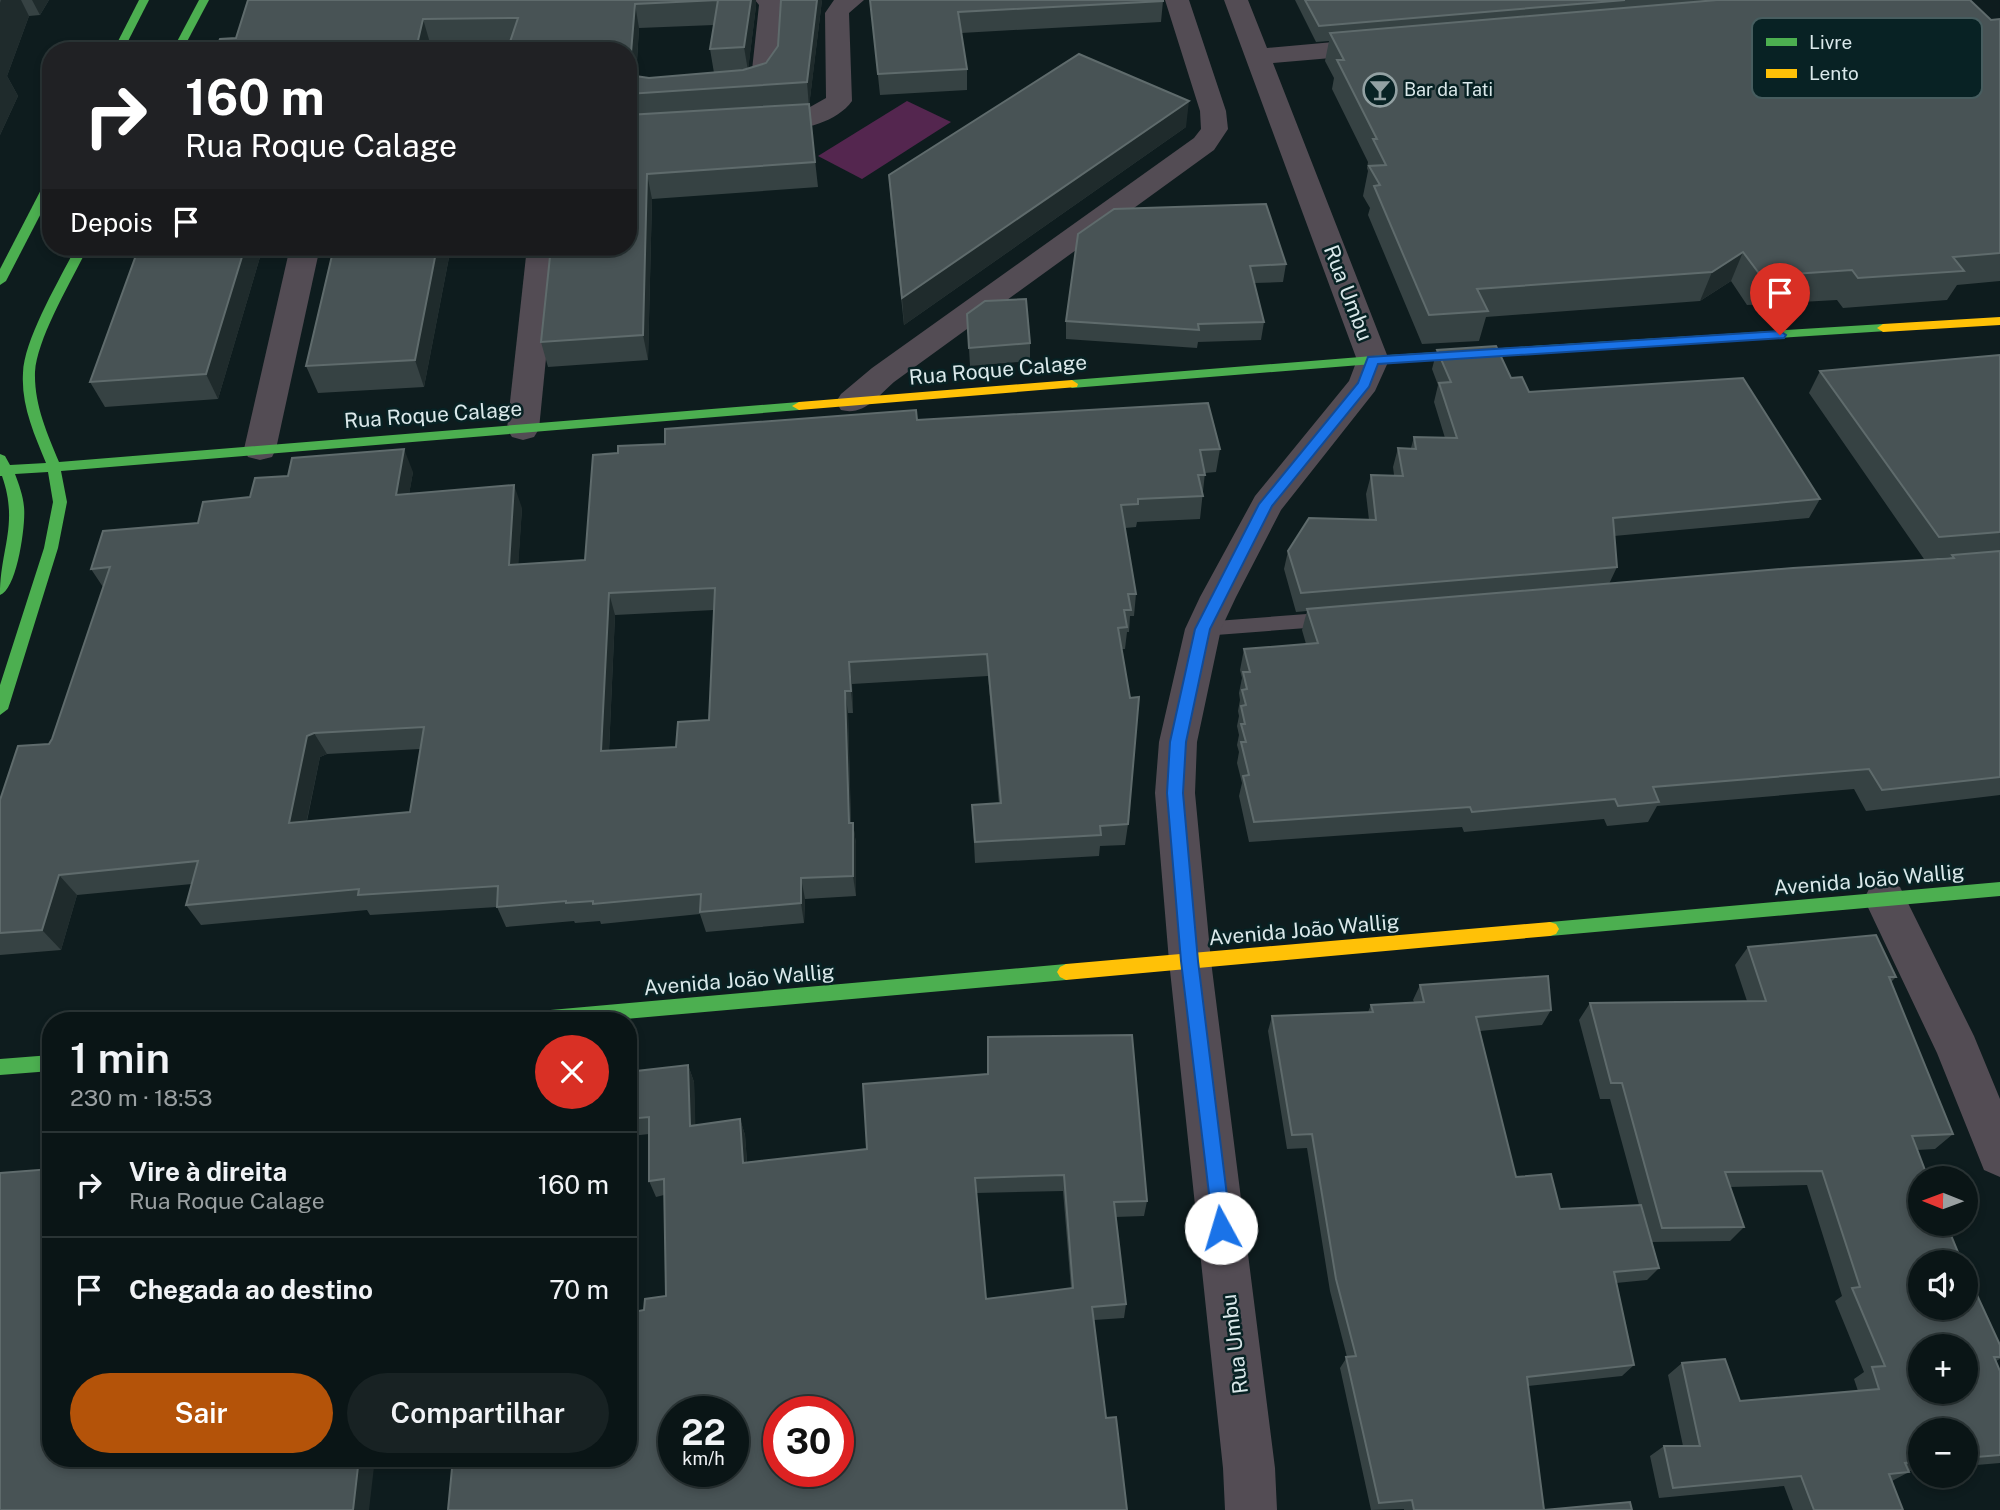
<!DOCTYPE html>
<html lang="pt">
<meta charset="utf-8">
<style>
body{margin:0;font-family:"Public Sans",sans-serif;background:#182223;color:#f1f3f6;height:100vh;display:flex;flex-direction:column;font-size:26px;white-space:nowrap}
*{box-sizing:border-box;margin:0}
p{font-size:23px;color:#999fa1}
.icon{flex:none;width:38px;height:38px;fill:none;stroke:currentColor;stroke-width:2;stroke-linecap:round;stroke-linejoin:round}
.map{position:relative;flex:1;overflow:hidden}
.panel{position:absolute;left:42px;top:1012px;width:595px;height:455px;display:flex;flex-direction:column;background:#0a1516;border-radius:28px;box-shadow:0 4px 10px #0003,0 0 0 2px #2a3435}
.panel>*{flex:none}
.hud{position:absolute;left:42px;top:42px;width:595px;height:214px;border-radius:28px;box-shadow:0 4px 10px #0003,0 0 0 2px #2a3435;background:#202124;color:#fff;overflow:hidden}
.needle{width:46px;rotate:271deg}
.controls{position:absolute;left:1908px;top:1166px;display:grid;gap:14px}
.controls a{display:grid;place-items:center;width:70px;height:70px;border-radius:50%;background:#0a1516;box-shadow:0 4px 10px #0003,0 0 0 2px #2a3435;font-size:35px}
.speed{position:absolute;left:658px;top:1396px;display:flex;gap:14px;font-size:35px;font-weight:700;text-align:center}
.speed>*{display:grid;place-content:center;width:91px;height:91px;border-radius:50%;background:#0a1516;box-shadow:0 4px 10px #0003,0 0 0 2px #2a3435;line-height:1}
.speed small{font-size:18px;font-weight:400}
.speed .limit{border:10px solid #d22;background:#fff;color:#111}
.pin{position:absolute;display:grid;place-items:center;width:60px;height:60px;color:#fff;margin:-72px -30px;border-radius:50% 50% 50% 0;rotate:-45deg;box-shadow:0 0 7px #0007}
.pin .icon{rotate:45deg}
.me{position:absolute;width:77px;margin:-38px;rotate:354deg;stroke-linejoin:round;filter:drop-shadow(0 0 5px #0008)}
.turn{display:flex;align-items:center;gap:24px;height:147px;padding:0 28px;font-size:32px}
.turn .icon{width:91px;height:91px;stroke-width:2.5}
.turn b{display:block;font-size:49px;line-height:60px}
.then{display:flex;align-items:center;height:66px;padding:0 28px;background:#0003;gap:14px;font-size:26px}
.round{display:grid;place-items:center;flex:none;width:74px;height:74px;border-radius:37px;background:#182223}
.headline{display:flex;align-items:center;justify-content:space-between;height:119px;padding:0 28px}
h1{font-size:42px;font-weight:600;line-height:52px}
.primary-button{display:flex;gap:14px;margin-top:auto;padding:14px 28px}
.primary-button a{flex:1;height:80px;border-radius:42px;background:#b45309;color:#fff;font-size:28px;font-weight:600;line-height:80px;text-align:center}
.primary-button a+a{background:#182223;color:#f1f3f6}
ul{padding:0;list-style:none}
li{display:flex;align-items:center;gap:21px;height:105px;padding:0 28px;border-top:2px solid #2a3435}
li div{flex:1}
li b{display:block;font-size:26px}
li em{font-style:normal}
.map>svg:first-child{display:block}
</style>
<div class="map">
<svg width="2000" height="1510" viewBox="0 0 2000 1510">
<rect width="100%" height="100%" fill="#0e1c1e"/>
<polygon fill="#54264f" points="907,101 951,122 862,179 818,156"/>
<g fill="none" stroke-linecap="round" stroke-linejoin="round">
<polygon fill="#534c54" fill-rule="evenodd" points="1333,612 1340,614 1343,619 1340,624 1333,626 1203,636 1196,634 1193,629 1196,624 1203,622"/>
<g fill="#534c54" fill-rule="evenodd">
<polygon points="755,0 781,0 783,4 778,70 767,86 746,92 628,96 628,80 749,74 752,70 759,5"/>
<path d="M834,0H864L849,13L852,101C833,128 781,135 751,128L747,122L751,116L803,111L826,98L825,13Z"/>
<path d="M1165,0H1189L1226,111L1228,129L1214,150L894,382C877,397 864,416 841,410L836,402L841,394L872,368L1194,138L1201,129L1200,111Z"/>
<polygon points="1224,0 1248,0 1267,48 1378,38 1387,41 1391,46 1387,51 1378,54 1273,63 1389,360 1375,391 1281,510 1236,597 1221,629 1197,742 1195,793 1211,961 1275,1468 1277,1510 1225,1510 1223,1468 1169,961 1155,793 1159,742 1185,629 1200,597 1255,496 1349,381 1357,360"/>
<polygon points="290,247 320,247 276,449 272,457 260,460 248,457 244,449"/>
<polygon points="527,247 557,247 539,429 534,437 523,440 512,437 507,429"/>
<polygon points="1885,881 1900,887 1974,1036 2000,1099 2000,1177 1984,1170 1937,1053 1864,899 1870,887"/>
</g>
<g fill="#4caf50" fill-rule="evenodd">
<polygon points="139,0 149,0 123,51 113,51"/>
<polygon points="199,0 209,0 182,51 172,51"/>
<polygon points="51,179 51,194 6,281 0,285 0,269 45,182"/>
<path d="M76,247H88C72,280 37,338 35,372C34,404 47,433 59,462L799,402L806,406L799,410L61,471L67,502L58,548L8,709L0,715V685L44,548L53,502L48,472L15,474C19,485 23,495 24,507C26,524 17,590 0,595C0,549 19,524 2,476H0V454L5,456L10,465L46,463C34,434 21,405 23,373C24,339 60,279 76,247Z"/>
<polygon points="1883,324 1887,325 1887,331 1373,364 1072,388 1066,384 1072,380 1373,356"/>
<polygon points="2000,882 2000,896 1550,936 1544,934 1541,929 1544,924 1550,922"/>
<polygon points="1066,964 1072,967 1075,972 1072,977 1066,980 614,1020 519,1020 522,1014 528,1012"/>
<polygon points="51,1055 51,1071 0,1075 0,1059"/>
</g>
<g fill="#ffc107" fill-rule="evenodd">
<polygon points="2000,317 2000,325 1883,332 1877,328 1883,324"/>
<polygon points="1072,380 1078,384 1077,387 799,410 792,406 799,402"/>
<polygon points="1550,922 1556,924 1559,929 1556,934 1550,936 1066,980 1060,977 1057,972 1060,967 1066,964"/>
</g>
</g>
<g fill="#364243" fill-rule="evenodd">
<polygon points="0,0 49,0 40,15 29,16 7,76 18,96 0,135"/>
<path d="M248,0H756V6L748,69L766,63L822,0L809,106L818,187L652,199L648,360L548,367L541,342L628,247V51L510,43H430L429,51H215L236,38ZM714,25L710,49L714,73L649,78L636,77L639,28Z"/>
<polygon points="870,0 1163,0 1163,1 1161,22 961,33 967,69 967,90 880,95"/>
<polygon points="1295,0 1970,0 1991,20 2000,19 2000,281 1957,285 1947,300 1843,308 1837,300 1747,305 1731,281 1700,301 1486,317 1479,341 1422,344 1368,215 1370,208 1363,196 1368,171 1367,168 1368,162 1332,89 1334,78 1325,61 1329,41 1316,42"/>
<polygon points="1186,127 904,325 891,202 889,175"/>
<polygon points="1114,209 1286,264 1283,282 1254,283 1264,322 1261,340 1198,342 1197,348 1066,339 1066,321"/>
<polygon points="263,247 218,399 105,407 90,382"/>
<polygon points="334,247 451,247 424,387 318,393 306,366"/>
<polygon points="967,314 1030,343 1030,361 970,366"/>
<polygon points="1437,350 1511,378 1529,392 1820,499 1809,518 1614,536 1617,567 1609,584 1949,558 1951,557 1924,559 1809,393 1820,371 2000,355 2000,795 1866,811 1854,789 1657,806 1648,822 1607,826 1604,819 1464,832 1462,827 1249,842 1239,796 1242,783 1237,763 1239,752 1237,745 1239,735 1237,726 1239,716 1238,711 1240,700 1239,693 1242,678 1240,670 1244,649 1306,644 1302,630 1307,611 1296,612 1284,569 1288,551 1369,520 1366,494 1371,475 1394,475 1393,467 1398,448 1411,448 1414,437 1445,438 1434,402 1438,385 1432,369"/>
<path d="M917,420L1220,449L1216,472L1205,473L1200,519L1137,522L1136,527L1125,528L1136,594L1134,616H1130L1129,632H1127L1125,649H1122L1128,824L1125,845L1100,846L1099,856L975,863L972,805L999,804L988,676L852,684L853,713H848L851,823H853L856,844V896L805,899L804,923L706,932L700,914L601,924L600,921L575,923L574,921L506,927L497,907L370,915L367,910L201,925L186,905L192,884L77,895L61,950L0,955V800L52,739L103,587L91,569L198,523L250,497L413,472L409,494L522,508L518,564L585,560L618,453L665,444ZM714,610L709,720L676,747L609,751L615,615ZM420,749L410,812L307,821L320,757L327,754Z"/>
<polygon points="1748,947 1896,977 1891,982 1953,1134 1935,1149 1917,1150 1958,1252 2000,1345 2000,1359 1996,1361 2000,1371 2000,1463 1965,1466 1965,1430 1920,1430 1920,1470 1909,1471 1909,1472 1892,1481 1903,1510 1793,1510 1784,1486 1659,1498 1650,1456 1664,1446 1683,1446 1668,1375 1682,1363 1740,1401 1858,1391 1854,1379 1864,1372 1835,1301 1842,1296 1807,1185 1730,1187 1744,1227 1730,1241 1652,1242 1659,1268 1647,1280 1616,1283 1634,1365 1622,1376 1528,1386 1544,1510 1632,1510 1404,1510 1404,1509 1371,1510 1340,1368 1347,1357 1330,1291 1307,1148 1287,1149 1268,1031 1272,1016 1368,1012 1371,1005 1414,1002 1413,1000 1420,985 1551,1010 1542,1025 1480,1031 1516,1177 1560,1209 1639,1205 1610,1099 1600,1099 1579,1020 1590,1003 1747,1001 1735,965"/>
<path d="M1132,1035L1147,1201L1144,1216L1115,1217L1126,1304L1124,1318L1094,1320L1106,1418L1116,1417L1127,1510H448L453,1458L448,1459L446,1458H628V1313L644,1310L645,1299L666,1296L664,1195L656,1197L649,1181V1134L631,1136L628,1130V1072L688,1065L694,1082L695,1125L740,1119L745,1135L747,1162L867,1149L863,1084L988,1074V1037ZM1063,1191L1071,1288L986,1299L976,1193ZM674,1412H733V1472H674ZM779,1412H838V1472H779Z"/>
</g>
<g fill="#1f2b2c">
<polygon points="1,0 21,0 29,16 7,76 18,96 0,135 0,3"/>
<polygon points="32,0 49,0 40,15"/>
<polygon points="751,0 756,0 756,6 748,71 744,47"/>
<polygon points="817,0 822,0 809,107 807,82"/>
<polygon points="635,4 639,28 636,77 628,78 628,53"/>
<polygon points="423,19 430,43 429,51 417,51 416,49"/>
<polygon points="1189,101 1186,127 904,325 902,298"/>
<polygon points="647,174 652,199 648,360 643,335"/>
<polygon points="245,247 263,247 218,399 206,374"/>
<polygon points="437,247 451,247 424,387 415,360"/>
<polygon points="1743,252 1731,281 1700,301 1712,272"/>
<polygon points="404,449 413,472 405,518 396,495"/>
<polygon points="514,485 522,508 517,587 509,565"/>
<polygon points="609,593 615,615 608,773 601,751"/>
<polygon points="849,662 852,684 853,713 851,691"/>
<polygon points="845,691 848,713 851,844 849,823"/>
<polygon points="314,733 327,754 320,757 302,843 289,823 307,736"/>
<polygon points="853,823 856,844 856,896 853,876"/>
<polygon points="59,875 77,895 61,950 42,930"/>
<polygon points="801,878 805,899 804,923 801,903"/>
<polygon points="688,1065 694,1082 696,1142 690,1126"/>
<polygon points="740,1119 745,1135 748,1178 743,1163"/>
<polygon points="359,1458 375,1458 369,1510 353,1510"/>
</g>
<g fill="#485355" stroke="#5f6b6c" stroke-width="2" fill-rule="evenodd">
<polygon points="248,0 751,0 744,47 710,49 718,0 635,4 631,53 628,53 628,51 507,51 518,18 423,19 416,49 376,51 215,51 220,39 236,38"/>
<polygon points="781,0 817,0 807,82 628,94 628,75 649,78 743,70 766,63 778,46"/>
<polygon points="870,0 1163,0 1163,1 958,12 967,69 878,74"/>
<polygon points="1305,0 1625,0 1319,26"/>
<polygon points="1717,0 1970,0 1991,20 2000,19 2000,253 1953,257 1964,271 1858,278 1852,270 1761,276 1743,252 1712,272 1477,289 1488,311 1429,315 1374,186 1380,185 1369,166 1386,165 1373,139 1377,139 1337,60 1344,60 1330,33"/>
<polygon points="1079,54 1189,101 902,298 889,175"/>
<polygon points="809,104 815,162 647,174 643,335 541,342 551,247 628,247 628,115"/>
<polygon points="1266,204 1286,264 1250,266 1264,322 1198,324 1199,330 1066,321 1078,234 1114,209"/>
<polygon points="139,247 245,247 206,374 90,382"/>
<polygon points="334,247 437,247 415,360 306,366"/>
<polygon points="1026,299 1030,343 969,348 967,314 985,301"/>
<polygon points="1496,346 1511,378 1522,377 1529,392 1743,378 1820,499 1613,518 1617,567 1301,593 1288,551 1309,518 1376,520 1371,475 1403,476 1398,448 1416,449 1414,437 1457,438 1439,383 1451,382 1437,350"/>
<polygon points="2000,355 2000,532 1939,537 1820,371"/>
<path d="M1208,403L1220,449L1200,450L1205,475H1198L1203,496L1138,499V504L1121,505L1136,594H1128L1131,610H1124L1127,627L1118,628L1130,698L1139,697L1128,824L1100,826L1101,835L975,842L972,805L1001,803L987,654L849,662L851,691H845L849,823H853V876L801,878V903L700,912L701,894L593,904V901L566,903V901L497,907L498,886L358,895L359,889L186,905L198,861L59,875L42,930L0,933V800L18,746L49,744L52,739L110,567L91,569L103,531L198,523L203,502L250,497L255,478L288,476L292,458L404,449L396,495L514,485L509,565L585,560L593,455L618,453V446L665,444V429L916,410L917,420ZM715,588L709,720L678,722L676,747L601,751L609,593ZM424,727L410,812L289,823L307,736L314,733Z"/>
<polygon points="2000,551 2000,777 1882,790 1869,769 1653,787 1659,802 1618,806 1615,799 1472,812 1470,807 1254,822 1243,776 1249,775 1241,742 1246,742 1241,724 1245,724 1241,706 1246,705 1242,690 1247,689 1243,672 1250,672 1244,649 1318,643 1307,609 1793,568 1954,558 1952,555"/>
<path d="M1876,935L1896,977H1889L1953,1134L1912,1136L1928,1178H1920V1223H1946L1962,1262H1920V1307H1965V1269L2000,1345V1357H1994L2000,1371V1455L1965,1458V1430H1920V1462L1905,1463L1909,1472L1889,1474L1903,1510H1814L1801,1476L1673,1488L1664,1446H1700L1682,1363L1725,1359L1740,1401L1879,1389L1872,1367L1885,1366L1852,1288L1860,1287L1822,1171L1725,1172L1744,1227L1662,1228L1622,1083H1611L1590,1003L1766,1001L1748,947ZM1920,1346H1965V1391H1920Z"/>
<polygon points="1548,976 1551,1010 1476,1017 1516,1177 1551,1174 1560,1209 1641,1205 1659,1268 1614,1272 1634,1365 1527,1377 1544,1510 1630,1502 1632,1510 1414,1510 1412,1500 1379,1503 1346,1357 1356,1356 1336,1279 1312,1134 1292,1135 1272,1016 1373,1012 1371,1005 1424,1002 1420,985"/>
<path d="M1132,1035L1147,1201L1114,1202L1126,1304L1092,1307L1106,1418L1116,1417L1127,1510H448L453,1458H628V1313L644,1310L645,1299L666,1296L664,1179L649,1181V1117L628,1119V1072L688,1065L690,1126L740,1119L743,1163L867,1149L863,1084L988,1074V1037ZM1064,1175L1073,1288L986,1299L975,1178ZM674,1412H733V1472H674ZM779,1412H838V1472H779Z"/>
<polygon points="51,1169 51,1458 359,1458 353,1510 0,1510 0,1173"/>
</g>
<polygon fill="#1a73e8" stroke="#114b97" stroke-width="2" points="1780,331 1786,335 1784,338 1378,364 1369,387 1272,506 1210,629 1186,742 1183,793 1198,961 1231,1228 1228,1235 1221,1238 1214,1235 1181,961 1167,793 1170,742 1195,629 1259,504 1358,383 1368,357"/>
<defs>
<symbol id="bar-ring" viewBox="-11 -11 22 22"><circle r="9.5" fill="#082224" stroke="#93a1a3" stroke-width="1.5"/><path d="M-6-5H6L.8 .8V4.5H3.5V6h-7V4.5H-.8V.8Z" fill="#93a1a3"/></symbol>
</defs>
<g fill-rule="evenodd">
<use href="#bar-ring" x="1361" y="71" width="38" height="38"/>
</g>
<g text-anchor="middle" stroke-width="5" stroke-linejoin="round" paint-order="stroke">
<g font-size="18" fill="#dae8ea" stroke="#082224" text-anchor="start">
<text x="1404" y="96">Bar da Tati</text>
</g>
<g font-size="21" fill="#dae8ea" stroke="#082224">
<text transform="translate(1348 293) rotate(69)" y="7">Rua Umbu</text>
<text transform="translate(998 370) rotate(-5)" y="7">Rua Roque Calage</text>
<text transform="translate(433 415) rotate(-4)" y="7">Rua Roque Calage</text>
<text transform="translate(1869 880) rotate(-5)" y="7">Avenida João Wallig</text>
<text transform="translate(1304 930) rotate(-5)" y="7">Avenida João Wallig</text>
<text transform="translate(739 980) rotate(-5)" y="7">Avenida João Wallig</text>
<text transform="translate(1235 1344) rotate(-97)" y="7">Rua Umbu</text>
</g>
</g>
<rect x="1752" y="18" width="230" height="80" rx="10" fill="#082224" stroke="#475d5f" stroke-width="2"/>
<rect x="1766" y="38" width="31" height="8" fill="#4caf50"/>
<rect x="1766" y="69" width="31" height="9" fill="#ffc107"/>
<g font-size="19" fill="#dae8ea">
<text x="1809" y="49">Livre</text>
<text x="1809" y="80">Lento</text>
</g>
</svg>
<div class="controls">
<a><svg class="needle" viewBox="-14 -14 28 28"><path d="M0-13l5 13h-10z" fill="#e53935"/><path d="M0 13l5-13h-10z" fill="#999fa1"/></svg></a>
<a><svg class="icon" aria-label="sound" viewBox="0 0 24 24"><path d="M4 9h4l5-4v14l-5-4H4zM17 9q2 3 0 6"/></svg></a>
<a>+</a>
<a>−</a>
</div>
<div class="speed"><div>22<small>km/h</small></div><div class="limit">30</div></div>
<div class="pin" style="left:1780px;top:335px;background:#d93025"><svg class="icon" aria-label="arrive" viewBox="0 0 24 24"><path d="M6 21V4h12l-3 4 3 4H6"/></svg></div>
<svg class="me" style="left:1221px;top:1228px" viewBox="-20 -20 40 40"><circle r="19" fill="#fff"/><path d="M0-13L10 11 0 6-10 11z" fill="#1a73e8"/></svg>
<div class="hud">
<div class="turn"><svg class="icon" aria-label="right" viewBox="0 0 24 24"><path d="M7 20v-9h11M14 6l5 5-5 5"/></svg><div><b>160 m</b>Rua Roque Calage</div></div>
<div class="then">Depois<svg class="icon" aria-label="arrive" viewBox="0 0 24 24"><path d="M6 21V4h12l-3 4 3 4H6"/></svg></div>
</div>
<section class="panel">
<div class="headline"><div><h1>1 min</h1><p>230 m · 18:53</p></div><a class="round" style="background:#d93025;color:#fff"><svg class="icon" aria-label="close" viewBox="0 0 24 24"><path d="M6 6l12 12M18 6L6 18"/></svg></a></div>
<ul>
<li><svg class="icon" aria-label="right" viewBox="0 0 24 24"><path d="M7 20v-9h11M14 6l5 5-5 5"/></svg><div><b>Vire à direita</b><p>Rua Roque Calage</p></div><em>160 m</em></li>
<li><svg class="icon" aria-label="arrive" viewBox="0 0 24 24"><path d="M6 21V4h12l-3 4 3 4H6"/></svg><div><b>Chegada ao destino</b></div><em>70 m</em></li>
</ul>
<div class="primary-button"><a>Sair</a><a>Compartilhar</a></div>
</section>
</div>
